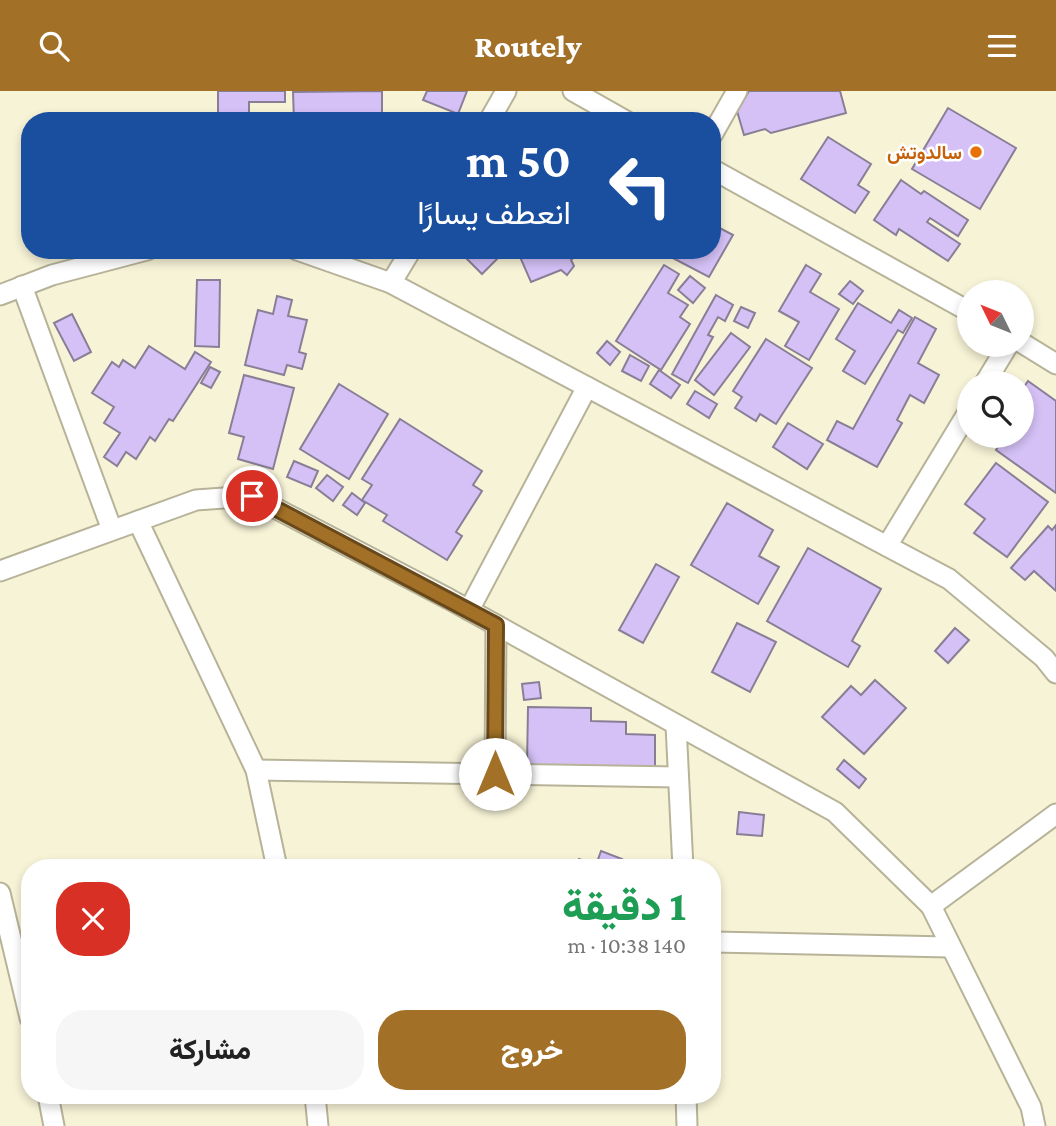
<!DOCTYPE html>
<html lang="ar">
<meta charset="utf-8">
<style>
body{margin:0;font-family:"Crimson Pro",Vazirmatn,serif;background:#f6f6f6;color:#222;direction:rtl;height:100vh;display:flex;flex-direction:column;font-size:26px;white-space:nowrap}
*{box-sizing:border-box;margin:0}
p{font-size:23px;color:#767676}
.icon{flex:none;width:38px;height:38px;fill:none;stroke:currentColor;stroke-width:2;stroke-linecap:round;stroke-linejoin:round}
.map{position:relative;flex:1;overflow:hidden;direction:ltr}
.drawer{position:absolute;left:21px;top:768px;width:700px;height:245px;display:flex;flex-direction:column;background:#fff;border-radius:28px;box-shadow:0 4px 10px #0003;direction:rtl}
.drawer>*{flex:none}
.banner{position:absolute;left:21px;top:21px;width:700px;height:147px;border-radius:28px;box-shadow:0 4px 10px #0003;direction:rtl;background:#1a4fa0;color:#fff;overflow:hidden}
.needle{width:46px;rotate:313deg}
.tools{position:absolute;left:957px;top:189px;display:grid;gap:14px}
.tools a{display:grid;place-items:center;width:77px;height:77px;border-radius:50%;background:#fff;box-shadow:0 4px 10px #0003;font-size:35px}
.pin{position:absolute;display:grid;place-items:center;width:60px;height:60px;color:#fff;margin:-30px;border:4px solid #fff;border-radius:50%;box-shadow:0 2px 7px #0007}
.me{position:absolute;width:77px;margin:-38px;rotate:0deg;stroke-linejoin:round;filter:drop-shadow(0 0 5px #0008)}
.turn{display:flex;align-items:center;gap:24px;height:147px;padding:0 35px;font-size:32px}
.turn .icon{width:91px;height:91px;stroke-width:2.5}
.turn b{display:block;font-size:49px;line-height:60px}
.round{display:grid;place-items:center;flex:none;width:74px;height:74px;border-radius:28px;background:#f6f6f6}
.summary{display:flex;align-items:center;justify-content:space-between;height:119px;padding:0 35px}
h1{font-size:42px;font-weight:800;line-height:52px;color:#1e9e55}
.button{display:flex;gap:14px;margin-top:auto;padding:14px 35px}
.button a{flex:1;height:80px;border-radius:28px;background:#a27026;color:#fff;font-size:28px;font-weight:800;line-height:80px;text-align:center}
.button a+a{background:#f6f6f6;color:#222}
header{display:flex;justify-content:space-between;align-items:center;height:91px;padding:0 35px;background:#a27026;color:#fff;font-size:32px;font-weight:800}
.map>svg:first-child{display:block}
</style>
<header><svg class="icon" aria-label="menu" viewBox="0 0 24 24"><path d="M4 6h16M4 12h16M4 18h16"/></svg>Routely<svg class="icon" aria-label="search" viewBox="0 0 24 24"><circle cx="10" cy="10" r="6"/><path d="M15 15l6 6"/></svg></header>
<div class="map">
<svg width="1056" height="1035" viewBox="0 0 1056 1035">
<rect width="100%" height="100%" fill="#f7f3d7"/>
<g fill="#d5c1f6" stroke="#887f97" stroke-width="2">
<polygon points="218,0 285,0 285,11 249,11 249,30 224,30 224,25 218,25"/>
<polygon points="382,0 382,30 294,30 293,1"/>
<polygon points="427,0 467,0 458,23 423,9"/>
<polygon points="749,0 840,0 846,22 771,42 765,38 744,44 737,20"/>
<polygon points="948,17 1016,57 980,118 912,78"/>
<polygon points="828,46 871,73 858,94 869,101 855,122 801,88"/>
<polygon points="901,89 921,103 924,100 968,129 958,145 930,127 927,131 960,153 948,170 899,138 896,144 874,129"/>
<polygon points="712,133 733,144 709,186 669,165 672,159 712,159"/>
<polygon points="458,159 506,159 482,183"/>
<polygon points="517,159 583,159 571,169 574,175 567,184 561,179 531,191"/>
<polygon points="664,174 679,183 668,202 688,214 680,226 690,233 661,279 616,250"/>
<polygon points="806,174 821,183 810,201 839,218 809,269 785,255 799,231 779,220"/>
<polygon points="690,185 705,197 693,212 678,199"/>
<polygon points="197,189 220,189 219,256 195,255"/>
<polygon points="850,190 863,200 853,213 839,203"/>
<polygon points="716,204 733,214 725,230 718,226 708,244 713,246 688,292 672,283"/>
<polygon points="277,205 292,209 288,225 307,229 299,261 306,263 302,278 287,274 284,284 245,274 258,219 273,223"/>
<polygon points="858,212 891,232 899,219 912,227 903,242 898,239 865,293 843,280 855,260 836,248"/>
<polygon points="741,216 755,222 748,237 734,230"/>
<polygon points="72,223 91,261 74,270 54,232"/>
<polygon points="915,226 936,238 918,272 939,284 924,312 910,304 897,329 902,332 877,376 827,349 837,330 853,338"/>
<polygon points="731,242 750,256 714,304 695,289"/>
<polygon points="766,248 812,277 776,333 760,323 756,330 735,317 742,306 733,300"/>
<polygon points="607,250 620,261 610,274 597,262"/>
<polygon points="149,255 185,278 195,261 211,271 173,330 169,328 155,350 150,346 136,368 126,361 117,375 104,366 120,342 104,332 114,316 92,302 112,271 119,276 123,269 135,277"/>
<polygon points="630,264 649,275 641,290 622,280"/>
<polygon points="210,276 220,281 211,297 201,292"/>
<polygon points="659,279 680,294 671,307 650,293"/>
<polygon points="244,284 294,297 273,378 238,368 244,346 229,342"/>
<polygon points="1028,290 1056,310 1056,402 996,359 1005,345 1022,345 1022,299"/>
<polygon points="339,293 388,323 349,388 300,358"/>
<polygon points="695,300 717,313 709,327 687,313"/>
<polygon points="400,328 482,380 473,394 482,400 456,441 462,445 447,469 383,430 387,424 362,409 372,394 362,388"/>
<polygon points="788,332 823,353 807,378 773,356"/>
<polygon points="294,370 318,380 311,396 287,386"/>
<polygon points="996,372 1048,411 1007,466 974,442 985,428 965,413"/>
<polygon points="327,384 343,396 333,410 316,397"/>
<polygon points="352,402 365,412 357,424 343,414"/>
<polygon points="727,412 773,439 759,465 779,476 758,513 691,474"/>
<polygon points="1056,434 1056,500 1034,480 1025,489 1011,477 1048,435 1052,439"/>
<polygon points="808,457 881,498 852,550 860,555 848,576 767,530"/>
<polygon points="656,473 679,486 643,552 619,539"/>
<polygon points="737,532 776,551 750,601 712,581"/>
<polygon points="955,537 969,549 948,572 935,560"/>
<polygon points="875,589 906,617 864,663 822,626 851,595 861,604"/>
<polygon points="539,591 541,607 524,609 522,593"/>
<polygon points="528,616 591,617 591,630 626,631 626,643 655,644 655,676 527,674"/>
<polygon points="844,669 866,688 859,697 837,678"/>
<polygon points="739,721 764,724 762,745 737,743"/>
<polygon points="601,760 622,768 618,777 576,777 579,768 596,774"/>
</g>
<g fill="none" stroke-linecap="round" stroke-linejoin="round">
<defs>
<g id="minor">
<polyline points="573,0 626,30"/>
<polyline points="489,30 506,0"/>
<polyline points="712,44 737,0"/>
<polyline points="712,78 970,221"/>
<polyline points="297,159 391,192 949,488 1044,567 1056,582"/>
<polyline points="391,192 411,159"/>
<polyline points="22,195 112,439"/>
<polyline points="0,204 52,184 147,159"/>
<polyline points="1022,252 1056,273"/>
<polyline points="985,292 1008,254"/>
<polyline points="138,430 256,679 277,777"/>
<polyline points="887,455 970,318"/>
<polyline points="0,480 196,409 252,405 449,508 835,721 931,815 1056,723"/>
<polyline points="469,519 587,296"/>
<polyline points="676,634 683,777"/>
<polyline points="256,679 678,686"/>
<polyline points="495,683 496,534"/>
<polyline points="0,802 30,927"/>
<polyline points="931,815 1031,1016 1035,1035"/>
<polyline points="712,851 949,856"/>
<polyline points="48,1004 54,1035"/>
<polyline points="315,1004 318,1035"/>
<polyline points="686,1004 687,1035"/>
</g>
</defs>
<use href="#minor" stroke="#b7b399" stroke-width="23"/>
<use href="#minor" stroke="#fff" stroke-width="19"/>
</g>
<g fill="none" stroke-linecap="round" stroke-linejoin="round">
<defs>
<polyline id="route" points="252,405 496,534 495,683"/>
</defs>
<use href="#route" stroke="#694919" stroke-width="18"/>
<use href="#route" stroke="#a27026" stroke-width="12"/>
</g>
<circle fill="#e8710a" stroke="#fff" stroke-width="2.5" cx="976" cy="61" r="7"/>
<g text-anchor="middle" stroke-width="5" stroke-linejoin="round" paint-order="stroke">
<g font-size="19" font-weight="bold" fill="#c56008" stroke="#fff" text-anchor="end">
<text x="962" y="68">سالدوتش</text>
</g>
</g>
</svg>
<div class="tools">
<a><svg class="needle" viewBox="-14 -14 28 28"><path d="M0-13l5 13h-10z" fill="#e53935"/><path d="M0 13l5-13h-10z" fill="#767676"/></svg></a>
<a><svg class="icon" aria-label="search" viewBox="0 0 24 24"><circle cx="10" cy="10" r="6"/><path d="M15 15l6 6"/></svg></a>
</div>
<div class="pin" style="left:252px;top:405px;background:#d93025"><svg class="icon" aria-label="arrive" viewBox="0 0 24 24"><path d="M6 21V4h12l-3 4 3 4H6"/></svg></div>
<svg class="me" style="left:495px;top:683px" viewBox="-20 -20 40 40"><circle r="19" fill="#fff"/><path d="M0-13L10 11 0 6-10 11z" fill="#a27026"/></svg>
<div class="banner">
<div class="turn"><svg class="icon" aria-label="left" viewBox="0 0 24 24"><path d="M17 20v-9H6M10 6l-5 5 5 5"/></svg><div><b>50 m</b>انعطف يسارًا</div></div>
</div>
<section class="drawer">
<div class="summary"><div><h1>1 دقيقة</h1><p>140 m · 10:38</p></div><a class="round" style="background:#d93025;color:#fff"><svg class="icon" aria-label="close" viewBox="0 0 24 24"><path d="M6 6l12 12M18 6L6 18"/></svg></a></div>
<div class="button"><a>خروج</a><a>مشاركة</a></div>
</section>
</div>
